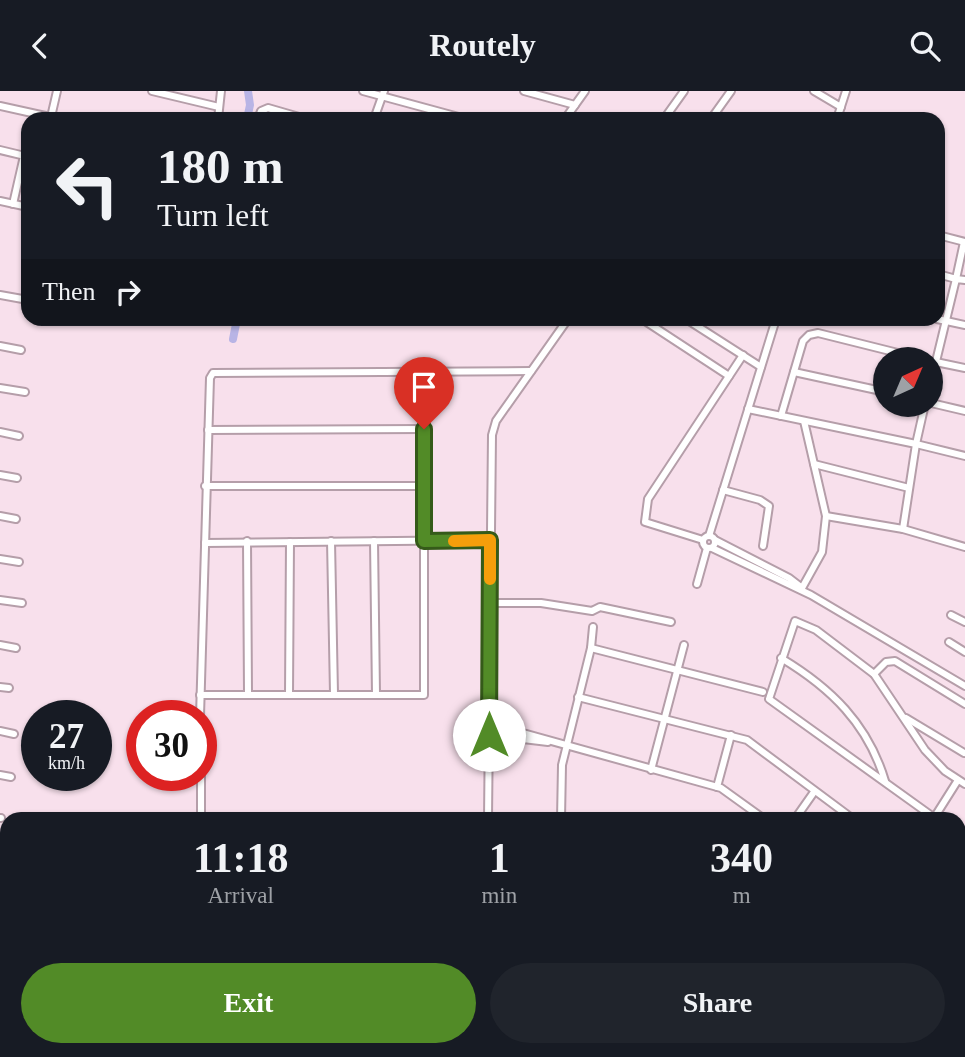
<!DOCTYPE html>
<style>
body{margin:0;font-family:Georgia,serif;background:#20242c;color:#f1f3f6;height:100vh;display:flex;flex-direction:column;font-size:26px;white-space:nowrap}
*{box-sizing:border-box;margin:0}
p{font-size:23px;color:#9ea1a6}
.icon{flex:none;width:38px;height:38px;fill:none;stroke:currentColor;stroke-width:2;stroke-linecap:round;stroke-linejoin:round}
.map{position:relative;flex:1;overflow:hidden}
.details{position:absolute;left:0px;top:721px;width:966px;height:245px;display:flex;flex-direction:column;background:#171b24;border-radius:21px 21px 0 0;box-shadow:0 2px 5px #0004}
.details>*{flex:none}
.hud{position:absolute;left:21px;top:21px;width:924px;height:214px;border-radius:21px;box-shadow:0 2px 5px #0004;background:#171b24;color:#f1f3f6;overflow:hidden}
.needle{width:46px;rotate:44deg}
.buttons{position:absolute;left:873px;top:256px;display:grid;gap:14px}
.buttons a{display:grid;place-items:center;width:70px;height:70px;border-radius:50%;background:#171b24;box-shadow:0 2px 5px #0004;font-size:35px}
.speed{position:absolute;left:21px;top:609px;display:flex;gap:14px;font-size:35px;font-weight:700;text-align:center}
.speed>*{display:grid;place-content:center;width:91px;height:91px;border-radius:50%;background:#171b24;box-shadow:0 2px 5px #0004;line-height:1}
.speed small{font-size:18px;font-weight:400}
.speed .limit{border:10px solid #d22;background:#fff;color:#111}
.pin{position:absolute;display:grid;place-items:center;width:60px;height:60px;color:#fff;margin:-72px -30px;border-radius:50% 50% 50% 0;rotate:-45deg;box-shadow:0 0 7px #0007}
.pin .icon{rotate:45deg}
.me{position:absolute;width:77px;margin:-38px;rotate:0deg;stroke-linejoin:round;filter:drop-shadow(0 0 5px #0008)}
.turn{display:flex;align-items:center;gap:24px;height:147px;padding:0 21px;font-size:32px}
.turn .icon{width:91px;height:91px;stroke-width:2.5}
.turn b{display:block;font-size:49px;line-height:60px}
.then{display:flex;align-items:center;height:66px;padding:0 21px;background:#0003;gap:14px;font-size:26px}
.eta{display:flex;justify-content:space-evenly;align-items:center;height:119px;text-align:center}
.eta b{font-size:42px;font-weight:700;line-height:49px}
.cta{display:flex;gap:14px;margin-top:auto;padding:14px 21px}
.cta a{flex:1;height:80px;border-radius:42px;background:#528b27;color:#fff;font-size:28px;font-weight:700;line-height:80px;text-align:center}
.cta a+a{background:#20242c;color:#f1f3f6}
header{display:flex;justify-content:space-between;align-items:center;height:91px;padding:0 21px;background:#171b24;font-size:32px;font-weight:700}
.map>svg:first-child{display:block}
</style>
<header><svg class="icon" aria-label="back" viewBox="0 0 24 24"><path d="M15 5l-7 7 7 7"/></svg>Routely<svg class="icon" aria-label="search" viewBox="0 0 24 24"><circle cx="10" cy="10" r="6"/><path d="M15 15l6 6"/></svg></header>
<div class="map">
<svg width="965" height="966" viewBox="0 0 965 966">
<rect width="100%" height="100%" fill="#f8e0ec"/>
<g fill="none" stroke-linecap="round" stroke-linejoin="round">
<g stroke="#b8b4e5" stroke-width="8">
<polyline points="247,28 250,14 248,0"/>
<polyline points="233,248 237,228"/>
</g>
<defs>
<g id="street">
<polyline points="152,0 219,16"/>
<polyline points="363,0 466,28"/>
<polyline points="524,0 575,14"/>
<polyline points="814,0 841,16"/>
<polyline points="0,15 59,28"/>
<polyline points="51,26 57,0"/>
<polyline points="218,28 221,0"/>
<polyline points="258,28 261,20 268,17 306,28"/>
<polyline points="374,28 384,0"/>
<polyline points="565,28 585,0"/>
<polyline points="664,28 684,0"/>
<polyline points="711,28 731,0"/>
<polyline points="837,28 846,0"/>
<polyline points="0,59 25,65"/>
<polyline points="0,110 28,116"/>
<polyline points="13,113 24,65"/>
<polyline points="938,144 965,151"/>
<polyline points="938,183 956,188 964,151"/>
<polyline points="0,204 28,209"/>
<polyline points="642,228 729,285"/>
<polyline points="686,228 761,276"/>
<polyline points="937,228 965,234"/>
<polyline points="0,255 21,259"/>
<polyline points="931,270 965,277"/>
<polyline points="794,281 886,301"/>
<polyline points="931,291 956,188 965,189"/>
<polyline points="0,297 25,301"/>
<polyline points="931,312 965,320"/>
<polyline points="925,313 916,353 965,365"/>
<polyline points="748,318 916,353 903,438"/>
<polyline points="781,325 803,250 809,244 818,242 922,268"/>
<polyline points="208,339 424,338"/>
<polyline points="0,341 19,345"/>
<polyline points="814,373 909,397"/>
<polyline points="0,384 17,387"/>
<polyline points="205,395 424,395"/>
<polyline points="723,399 760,409 769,415 763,455"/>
<polyline points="0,425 16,428"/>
<polyline points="826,425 903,438 965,456"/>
<circle cx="709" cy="451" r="6"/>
<polyline points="709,445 776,228"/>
<polyline points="703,449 645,431 648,408 743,264"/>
<polyline points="715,449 789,487 802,497"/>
<polyline points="247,450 248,602"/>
<polyline points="331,450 334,603"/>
<polyline points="374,450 376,603"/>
<polyline points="205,452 490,449"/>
<polyline points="712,457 811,504 965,595"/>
<polyline points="0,468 19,471"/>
<polyline points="697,493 707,457"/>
<polyline points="802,497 822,461 826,425 804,330"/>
<polyline points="0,509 22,512"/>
<polyline points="490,512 541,512 592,520 600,516 671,531"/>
<polyline points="951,524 965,531"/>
<polyline points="949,551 965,561"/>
<polyline points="0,554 16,557"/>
<polyline points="591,557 763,601"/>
<path d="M781,567C831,597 868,633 885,690"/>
<polyline points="874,583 886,571 895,570 965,613"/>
<polyline points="0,596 9,597"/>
<polyline points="289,603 290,451"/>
<polyline points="200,604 424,604 424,283"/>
<polyline points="578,606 747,649 853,728"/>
<polyline points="200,625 210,287 213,282 531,280"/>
<polyline points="906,627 964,662"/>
<polyline points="490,633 721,697 764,728"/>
<polyline points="0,640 14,643"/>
<polyline points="490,644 548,651"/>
<polyline points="651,679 684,554"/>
<polyline points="0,684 11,686"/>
<polyline points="201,684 201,728"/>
<polyline points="717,696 731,644"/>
<polyline points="0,727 1,727"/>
<polyline points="934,727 958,689"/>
<polyline points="488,728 492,344 496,330 568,228"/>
<polyline points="561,728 562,674 591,557 593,536"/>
<polyline points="795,728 814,701"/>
<polyline points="936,728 769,608 795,530 816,539 874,583 925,659 945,680 965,693"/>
<polyline points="959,745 965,749"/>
<polyline points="0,770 5,771"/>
<polyline points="959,805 965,809"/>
<polyline points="959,871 965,876"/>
<polyline points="0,902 7,902"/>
<polyline points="959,915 965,919"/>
<polyline points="47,959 51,966"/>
<polyline points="845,959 854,966"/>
<polyline points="948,959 958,966"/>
<polyline points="484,966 484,959"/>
</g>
</defs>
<use href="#street" stroke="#b59ea9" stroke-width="10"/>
<use href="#street" stroke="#fff" stroke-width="6"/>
</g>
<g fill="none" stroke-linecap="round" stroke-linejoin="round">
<defs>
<polyline id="route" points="424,338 424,450 490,449 489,644"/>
</defs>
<use href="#route" stroke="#355a19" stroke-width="18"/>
<use href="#route" stroke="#528b27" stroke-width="12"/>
<polyline stroke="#f59e0b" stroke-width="12" points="454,450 490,449 490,488"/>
</g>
</svg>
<div class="buttons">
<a><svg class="needle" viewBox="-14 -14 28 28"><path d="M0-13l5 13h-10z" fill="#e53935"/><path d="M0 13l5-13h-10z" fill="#9ea1a6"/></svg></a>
</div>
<div class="speed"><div>27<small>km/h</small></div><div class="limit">30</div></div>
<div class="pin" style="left:424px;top:338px;background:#d93025"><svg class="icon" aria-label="arrive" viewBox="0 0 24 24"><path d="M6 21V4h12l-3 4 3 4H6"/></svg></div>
<svg class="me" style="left:489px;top:644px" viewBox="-20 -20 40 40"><circle r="19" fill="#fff"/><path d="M0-13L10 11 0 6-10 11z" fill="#528b27"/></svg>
<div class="hud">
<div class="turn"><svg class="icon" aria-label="left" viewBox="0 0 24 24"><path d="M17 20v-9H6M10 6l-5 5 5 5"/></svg><div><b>180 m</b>Turn left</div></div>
<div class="then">Then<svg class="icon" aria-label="right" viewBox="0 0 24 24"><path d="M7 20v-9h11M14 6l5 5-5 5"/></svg></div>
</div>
<section class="details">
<div class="eta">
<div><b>11:18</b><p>Arrival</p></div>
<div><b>1</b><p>min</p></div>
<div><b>340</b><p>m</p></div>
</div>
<div class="cta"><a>Exit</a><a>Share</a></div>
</section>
</div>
